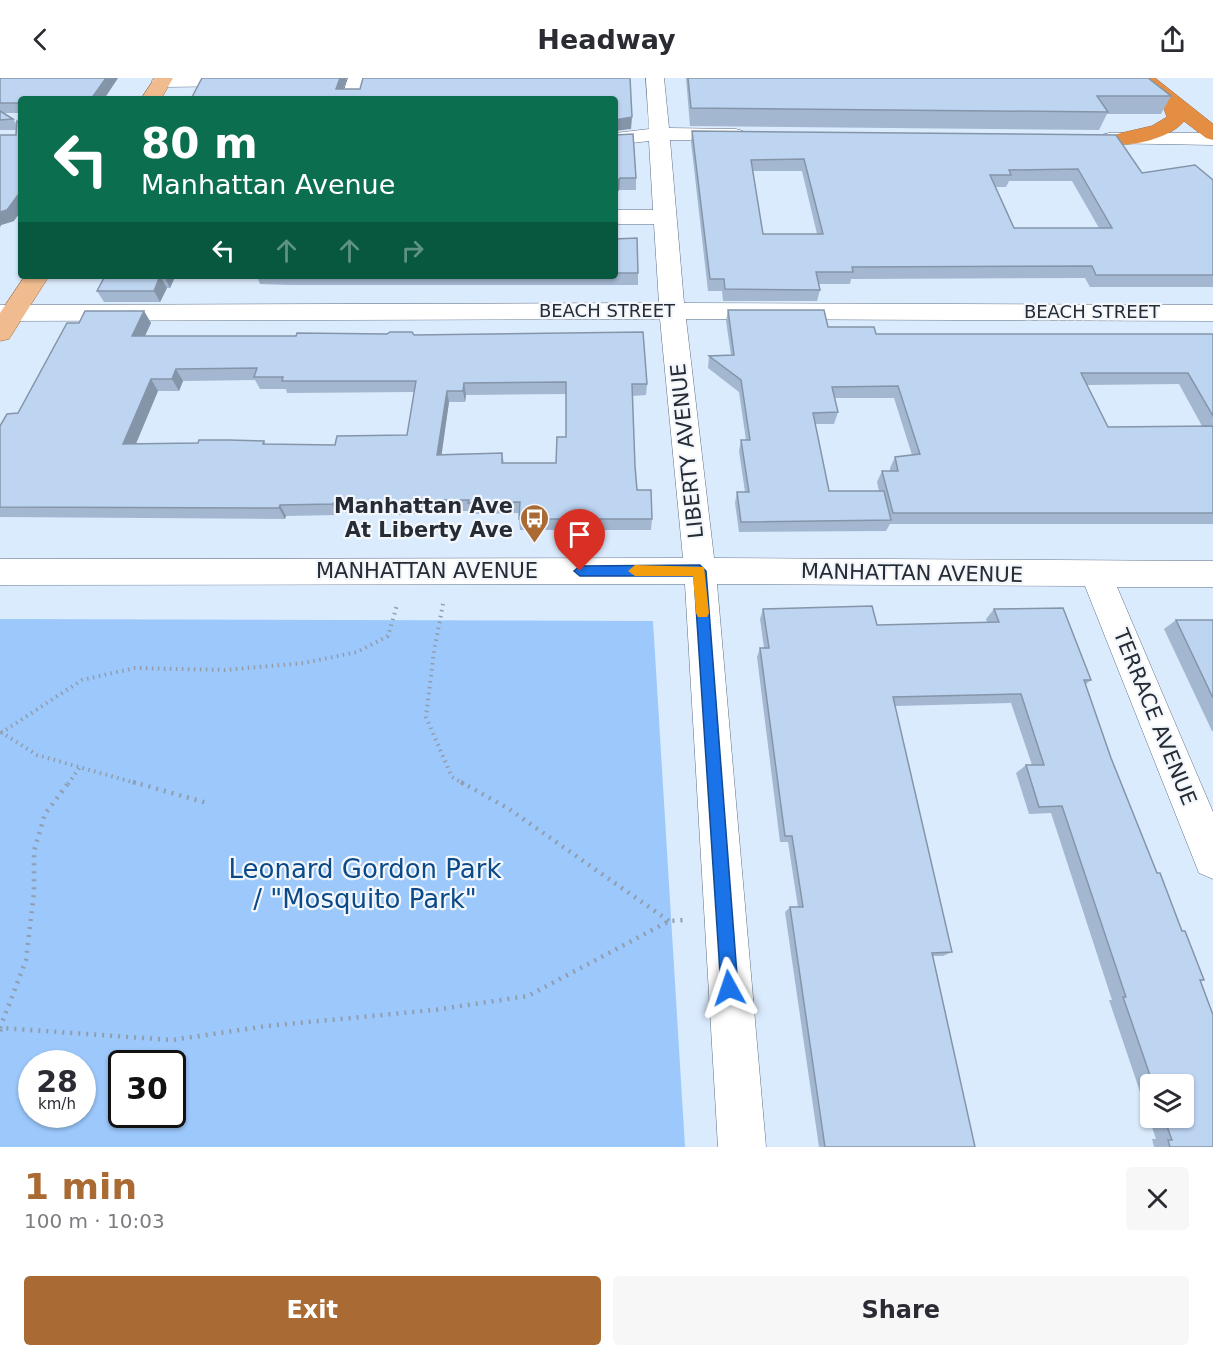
<!DOCTYPE html>
<meta charset="utf-8">
<style>
body{margin:0;font-family:"DejaVu Sans",sans-serif;background:#f7f7f7;color:#2b2b33;height:100vh;display:flex;flex-direction:column;font-size:22px;white-space:nowrap}
*{box-sizing:border-box;margin:0}
p{font-size:20px;color:#7c7c81}
.icon{flex:none;width:33px;height:33px;fill:none;stroke:currentColor;stroke-width:2;stroke-linecap:round;stroke-linejoin:round}
.map{position:relative;height:1069px;overflow:hidden}
.panel{display:flex;flex-direction:column;background:#fff;flex:1}
.panel>*{flex:none}
.top-card{position:absolute;left:18px;top:18px;width:600px;height:183px;border-radius:6px;box-shadow:0 2px 4px #0004;background:#0b6e4f;color:#fff;overflow:hidden}
.buttons{position:absolute;left:1140px;top:996px;display:grid;gap:12px}
.buttons a{display:grid;place-items:center;width:54px;height:54px;border-radius:6px;background:#fff;box-shadow:0 2px 4px #0004;font-size:30px}
.speed{position:absolute;left:18px;top:972px;display:flex;gap:12px;font-size:30px;font-weight:700;text-align:center}
.speed>*{display:grid;place-content:center;width:78px;height:78px;border-radius:50%;background:#fff;box-shadow:0 2px 4px #0004;line-height:1}
.speed small{font-size:15px;font-weight:400}
.speed .limit{border:3px solid #111;border-radius:9px;background:#fff;color:#111}
.pin{position:absolute;display:grid;place-items:center;width:51px;height:51px;color:#fff;margin:-62px -26px;border-radius:50% 50% 50% 0;rotate:-45deg;box-shadow:0 0 6px #0007}
.pin .icon{rotate:45deg}
.me{position:absolute;width:66px;margin:-33px;rotate:355deg;stroke-linejoin:round;filter:drop-shadow(0 0 4px #0008)}
.turn{display:flex;align-items:center;gap:21px;height:126px;padding:0 24px;font-size:27px}
.turn .icon{width:78px;height:78px;stroke-width:2.5}
.turn b{display:block;font-size:42px;line-height:51px}
.lanes{display:flex;align-items:center;height:57px;padding:0 24px;background:#0003;justify-content:center;gap:30px;direction:ltr}
.lanes .off{opacity:.35}
.round{display:grid;place-items:center;flex:none;width:63px;height:63px;border-radius:6px;background:#f7f7f7}
.head{display:flex;align-items:center;justify-content:space-between;height:102px;padding:0 24px}
h1{font-size:36px;font-weight:600;line-height:45px;color:#aa6a33}
.action{display:flex;gap:12px;margin-top:auto;padding:12px 24px}
.action a{flex:1;height:69px;border-radius:6px;background:#aa6a33;color:#fff;font-size:24px;font-weight:600;line-height:69px;text-align:center}
.action a+a{background:#f7f7f7;color:#2b2b33}
header{display:flex;justify-content:space-between;align-items:center;height:78px;padding:0 24px;background:#fff;font-size:27px;font-weight:600}
.map>svg:first-child{display:block}
</style>
<header><svg class="icon" aria-label="back" viewBox="0 0 24 24"><path d="M15 5l-7 7 7 7"/></svg>Headway<svg class="icon" aria-label="share" viewBox="0 0 24 24"><path d="M12 15V3M7 8l5-5 5 5M5 13v7h14v-7"/></svg></header>
<div class="map">
<svg width="1213" height="1069" viewBox="0 0 1213 1069">
<rect width="100%" height="100%" fill="#dbebfe"/>
<path fill="#9cc8fc" fill-rule="evenodd" d="M0,541L653,543L685,1069H0ZM32,986H82V1036H32ZM122,986H172V1036H122Z"/>
<g fill="none" stroke-linecap="round" stroke-linejoin="round">
<defs>
<g id="minor">
<polygon points="155,0 253,0 254,2 252,6 245,8 162,9 155,7 152,3"/>
<polygon points="348,0 403,0 404,2 402,6 365,7 361,21 341,21"/>
<polygon points="646,0 664,0 669,50 736,51 743,53 746,57 743,61 736,63 670,62 684,225 1213,227 1213,243 686,241 714,480 1213,483 1213,509 1117,509 1213,734 1213,801 1199,795 1085,508 717,506 766,1069 718,1069 685,506 0,507 0,481 683,480 660,241 0,243 0,227 659,225 654,146 615,146 615,132 653,132 649,63 615,67 615,55 649,51"/>
<polygon points="1109,55 1213,55 1213,67 1102,65 1099,61 1102,57"/>
</g>
<g id="major">
<polygon points="155,0 173,0 161,21 141,21"/>
<polygon points="25,198 49,198 9,261 0,263 0,235"/>
</g>
<path id="highway" d="M1134,0H1155L1213,46V62L1206,60L1184,43C1172,59 1132,70 1113,65L1110,61L1113,57L1152,48L1167,39L1162,25Z"/>
</defs>
<use href="#minor" stroke="#5f7186" stroke-width="1"/>
<use href="#major" stroke="#a16c3f" stroke-width="1"/>
<use href="#highway" stroke="#a16c3f" stroke-width="1"/>
<g stroke="#919dac" stroke-width="4" stroke-dasharray="1.5 4.5" stroke-linecap="butt">
<polyline points="443,526 434,573 426,639 452,699 464,706"/>
<polyline points="1,654 37,677 139,706"/>
<polyline points="1,655 82,602 135,590 225,592 304,585 357,574 388,558 397,527"/>
<polyline points="68,706 80,689"/>
</g>
<g stroke="#919dac" stroke-width="4.5" stroke-dasharray="2 6" stroke-linecap="butt">
<polyline points="133,704 207,725"/>
<polyline points="461,704 509,731 669,843"/>
<polyline points="0,950 26,882 34,814 34,773 45,736 69,704"/>
<polyline points="0,953 2,950 172,962 267,948 434,932 528,918 669,843 687,842"/>
</g>
<use href="#minor" fill="#fff" fill-rule="evenodd"/>
<use href="#major" fill="#efbb8f" fill-rule="evenodd"/>
<use href="#highway" fill="#e48e44" fill-rule="evenodd"/>
</g>
<g fill="#a3b7d0" fill-rule="evenodd">
<polygon points="0,0 118,0 104,21 21,21 21,35 4,35 13,41 17,47 14,143 1,147 0,149 0,57 16,57 16,52 0,52"/>
<polygon points="686,0 1148,0 1171,18 1161,36 1107,36 1099,52 690,48"/>
<path d="M692,53L1213,102V209H1090L1085,200L851,201L850,206H818L820,212L817,223H723L722,213H708L691,64ZM753,93H802L817,156H763ZM1009,103H1072L1099,150H1014L995,109H1006Z"/>
<polygon points="615,57 636,100 636,112 619,112 615,118"/>
<polygon points="615,161 638,195 638,207 289,207 260,206 258,201 174,201 170,210 167,210 160,224 104,224 97,213 105,198 615,198"/>
<path d="M728,232L828,249L876,256H1213V446H890L886,453L739,454L735,425L737,414H745L739,373L741,362H746L739,314L708,290L709,278L731,277L726,243ZM1179,306L1202,348L1108,349L1087,307ZM834,320H894L912,377L895,379L890,390V393H882L877,404L879,413H829L815,346H834L838,334Z"/>
<path d="M144,233L151,245L145,258H296L414,257L647,306L646,317L632,318L635,388L637,412L652,441L651,452H520L519,441V435L471,436L470,433H419L416,436L401,437L341,434L337,437L286,438L285,441L0,439V348L18,335L79,245ZM255,302L260,311H286L287,315L414,314L407,357L335,367L266,366L264,363L136,366L158,313H179L183,303ZM566,316V359L556,385H504L502,375L441,376L449,324H465L466,317Z"/>
<path d="M763,531L877,547L987,544L986,541L994,531L1091,602L1085,607L1111,680L1157,795L1204,902L1200,903L1213,1069H1154L1152,1061H1156L1109,922H1112L1051,735L1029,736L1016,695L1026,687H1032L1011,625L895,628L952,874L943,878H933L975,1069H819L785,834L790,829H798L788,764H780L757,579L760,570H764L760,541ZM1150,1006H1184V1040H1150Z"/>
<polygon points="1176,542 1213,542 1213,653 1212,653 1164,551"/>
</g>
<g fill="#8595a9">
<polygon points="106,0 118,0 104,21 91,21"/>
<polygon points="340,0 347,0 340,21 336,11"/>
<polygon points="632,39 631,51 615,53 615,42"/>
<polygon points="620,100 619,112 615,118 615,106"/>
<polygon points="21,113 21,133 14,143 1,147 0,149 0,134"/>
<polygon points="160,198 167,210 160,224 154,213"/>
<polygon points="164,198 173,198 174,201 170,210"/>
<polygon points="144,233 151,245 139,270 132,258"/>
<polygon points="176,291 183,303 179,313 172,301"/>
<polygon points="151,301 158,313 131,377 123,366"/>
<polygon points="464,305 466,317 465,324 463,313"/>
<polygon points="447,313 449,324 440,388 437,377"/>
<polygon points="416,422 419,433 416,436 412,425"/>
<polygon points="336,423 341,434 337,437 332,426"/>
<polygon points="280,427 286,438 285,441 279,430"/>
</g>
<g fill="#bed5f2" stroke="#8595a9" stroke-width="1.5" fill-rule="evenodd">
<polygon points="0,0 106,0 91,21 21,21 21,25 0,25"/>
<polygon points="202,0 340,0 336,11 360,11 363,0 630,0 632,39 615,42 615,21 191,21"/>
<polygon points="688,0 1148,0 1171,18 1097,18 1108,34 691,30"/>
<polygon points="0,33 13,41 0,42"/>
<polygon points="17,43 21,46 21,113 7,132 0,134 0,57 16,57"/>
<path d="M692,53L1116,57L1142,95L1195,87L1213,102V197H1096L1092,188L852,189L853,194H816L820,212L725,211L724,201H710ZM804,81L823,156H763L751,82ZM1078,91L1112,150H1014L990,97H1011L1009,92Z"/>
<polygon points="633,56 636,100 620,100 615,106 615,57"/>
<polygon points="637,160 638,195 615,195 615,161"/>
<polygon points="105,198 164,198 160,198 154,213 97,213"/>
<polygon points="728,232 824,232 828,249 874,249 876,256 1213,256 1213,338 1188,295 1081,295 1108,349 1213,348 1213,435 893,435 882,393 898,393 895,379 920,376 898,308 832,309 838,334 813,335 829,413 884,413 891,442 741,444 737,414 749,414 741,362 750,362 741,302 709,278 734,277"/>
<path d="M85,233H144L132,258H296L297,255L387,256L390,254H412L414,257L643,254L647,306H632L635,388L637,412H651L652,441H519L520,424L468,425L469,422H416L412,425L397,426L336,423L332,426L280,427L279,430L0,429V348L7,336L18,335L67,245H79ZM257,290L254,299H283L282,303H416L407,357L337,358L335,367L263,366L264,363L229,362H199L198,365L123,366L151,301H172L176,291ZM566,304V359H557L556,385H502V375L437,377L447,313H463L464,305Z"/>
<polygon points="872,528 877,547 999,544 994,531 1063,530 1091,602 1084,602 1111,680 1157,795 1160,795 1182,853 1185,853 1204,902 1200,902 1213,937 1213,1069 1170,1069 1168,1062 1172,1062 1164,1040 1184,1040 1184,1006 1153,1006 1123,919 1126,919 1062,728 1039,729 1026,687 1044,687 1021,616 893,619 952,874 932,875 975,1069 825,1069 790,829 803,829 792,758 785,758 760,570 769,570 763,531"/>
<polygon points="1176,542 1213,542 1213,620"/>
</g>
<polygon fill="#1a73e8" stroke="#114b97" stroke-width="1.5" points="700,487 706,493 738,910 736,916 729,918 723,916 721,910 694,498 580,498 574,493 580,488"/>
<polygon fill="#f59e0b" points="635,487 704,489 709,535 707,539 698,539 696,535 693,498 635,498 628,493"/>
<defs>
<symbol id="bus-pin" viewBox="-11 -11 22 30"><path d="M0 17L-7.5 6A9.5 9.5 0 1 1 7.5 6Z" fill="#aa6a33" stroke="#f3f7fc"/><path d="M-5-6H5V4H4V6H2V4H-2V6H-4V4H-5ZM-3.5-4V0h7V-4ZM-3.5 1.2v1.5H-2V1.2ZM2 1.2v1.5H3.5V1.2Z" fill="#fff"/></symbol>
</defs>
<g fill-rule="evenodd">
<use href="#bus-pin" x="518" y="424" width="33" height="45"/>
</g>
<g text-anchor="middle" stroke-width="4.5" stroke-linejoin="round" paint-order="stroke">
<g font-size="18" fill="#252c35" stroke="#f3f7fc">
<text x="607" y="239">BEACH STREET</text>
<text x="1092" y="240">BEACH STREET</text>
</g>
<g font-size="21" fill="#252c35" stroke="#f3f7fc">
<text transform="translate(687 373) rotate(-96)" y="7">LIBERTY AVENUE</text>
<text x="427" y="500">MANHATTAN AVENUE</text>
<text transform="translate(912 495) rotate(1)" y="7">MANHATTAN AVENUE</text>
<text transform="translate(1155 639) rotate(68)" y="7">TERRACE AVENUE</text>
</g>
<g font-size="21" font-weight="bold" fill="#252c35" stroke="#f3f7fc" text-anchor="end">
<text x="513" y="435">Manhattan Ave<tspan x="513" dy="24">At Liberty Ave</tspan></text>
</g>
<g font-size="26" fill="#0a4a88" stroke="#f3f7fc">
<text x="365" y="800">Leonard Gordon Park<tspan x="365" dy="30">/ "Mosquito Park"</tspan></text>
</g>
</g>
</svg>
<div class="buttons">
<a><svg class="icon" aria-label="layers" viewBox="0 0 24 24"><path d="M12 4l9 5-9 5-9-5zM3 14l9 5 9-5"/></svg></a>
</div>
<div class="speed"><div>28<small>km/h</small></div><div class="limit">30</div></div>
<div class="pin" style="left:580px;top:493px;background:#d93025"><svg class="icon" aria-label="arrive" viewBox="0 0 24 24"><path d="M6 21V4h12l-3 4 3 4H6"/></svg></div>
<svg class="me" style="left:729px;top:910px" viewBox="-20 -20 40 40"><path d="M0-17L14 15 0 8-14 15z" fill="#1a73e8" stroke="#fff" stroke-width="4"/></svg>
<div class="top-card">
<div class="turn"><svg class="icon" aria-label="left" viewBox="0 0 24 24"><path d="M17 20v-9H6M10 6l-5 5 5 5"/></svg><div><b>80 m</b>Manhattan Avenue</div></div>
<div class="lanes"><svg class="icon" aria-label="left" viewBox="0 0 24 24"><path d="M17 20v-9H6M10 6l-5 5 5 5"/></svg><svg class="icon off" aria-label="ahead" viewBox="0 0 24 24"><path d="M12 20V5M6 11l6-6 6 6"/></svg><svg class="icon off" aria-label="ahead" viewBox="0 0 24 24"><path d="M12 20V5M6 11l6-6 6 6"/></svg><svg class="icon off" aria-label="right" viewBox="0 0 24 24"><path d="M7 20v-9h11M14 6l5 5-5 5"/></svg></div>
</div>
</div>
<section class="panel">
<div class="head"><div><h1>1 min</h1><p>100 m · 10:03</p></div><a class="round"><svg class="icon" aria-label="close" viewBox="0 0 24 24"><path d="M6 6l12 12M18 6L6 18"/></svg></a></div>
<div class="action"><a>Exit</a><a>Share</a></div>
</section>
